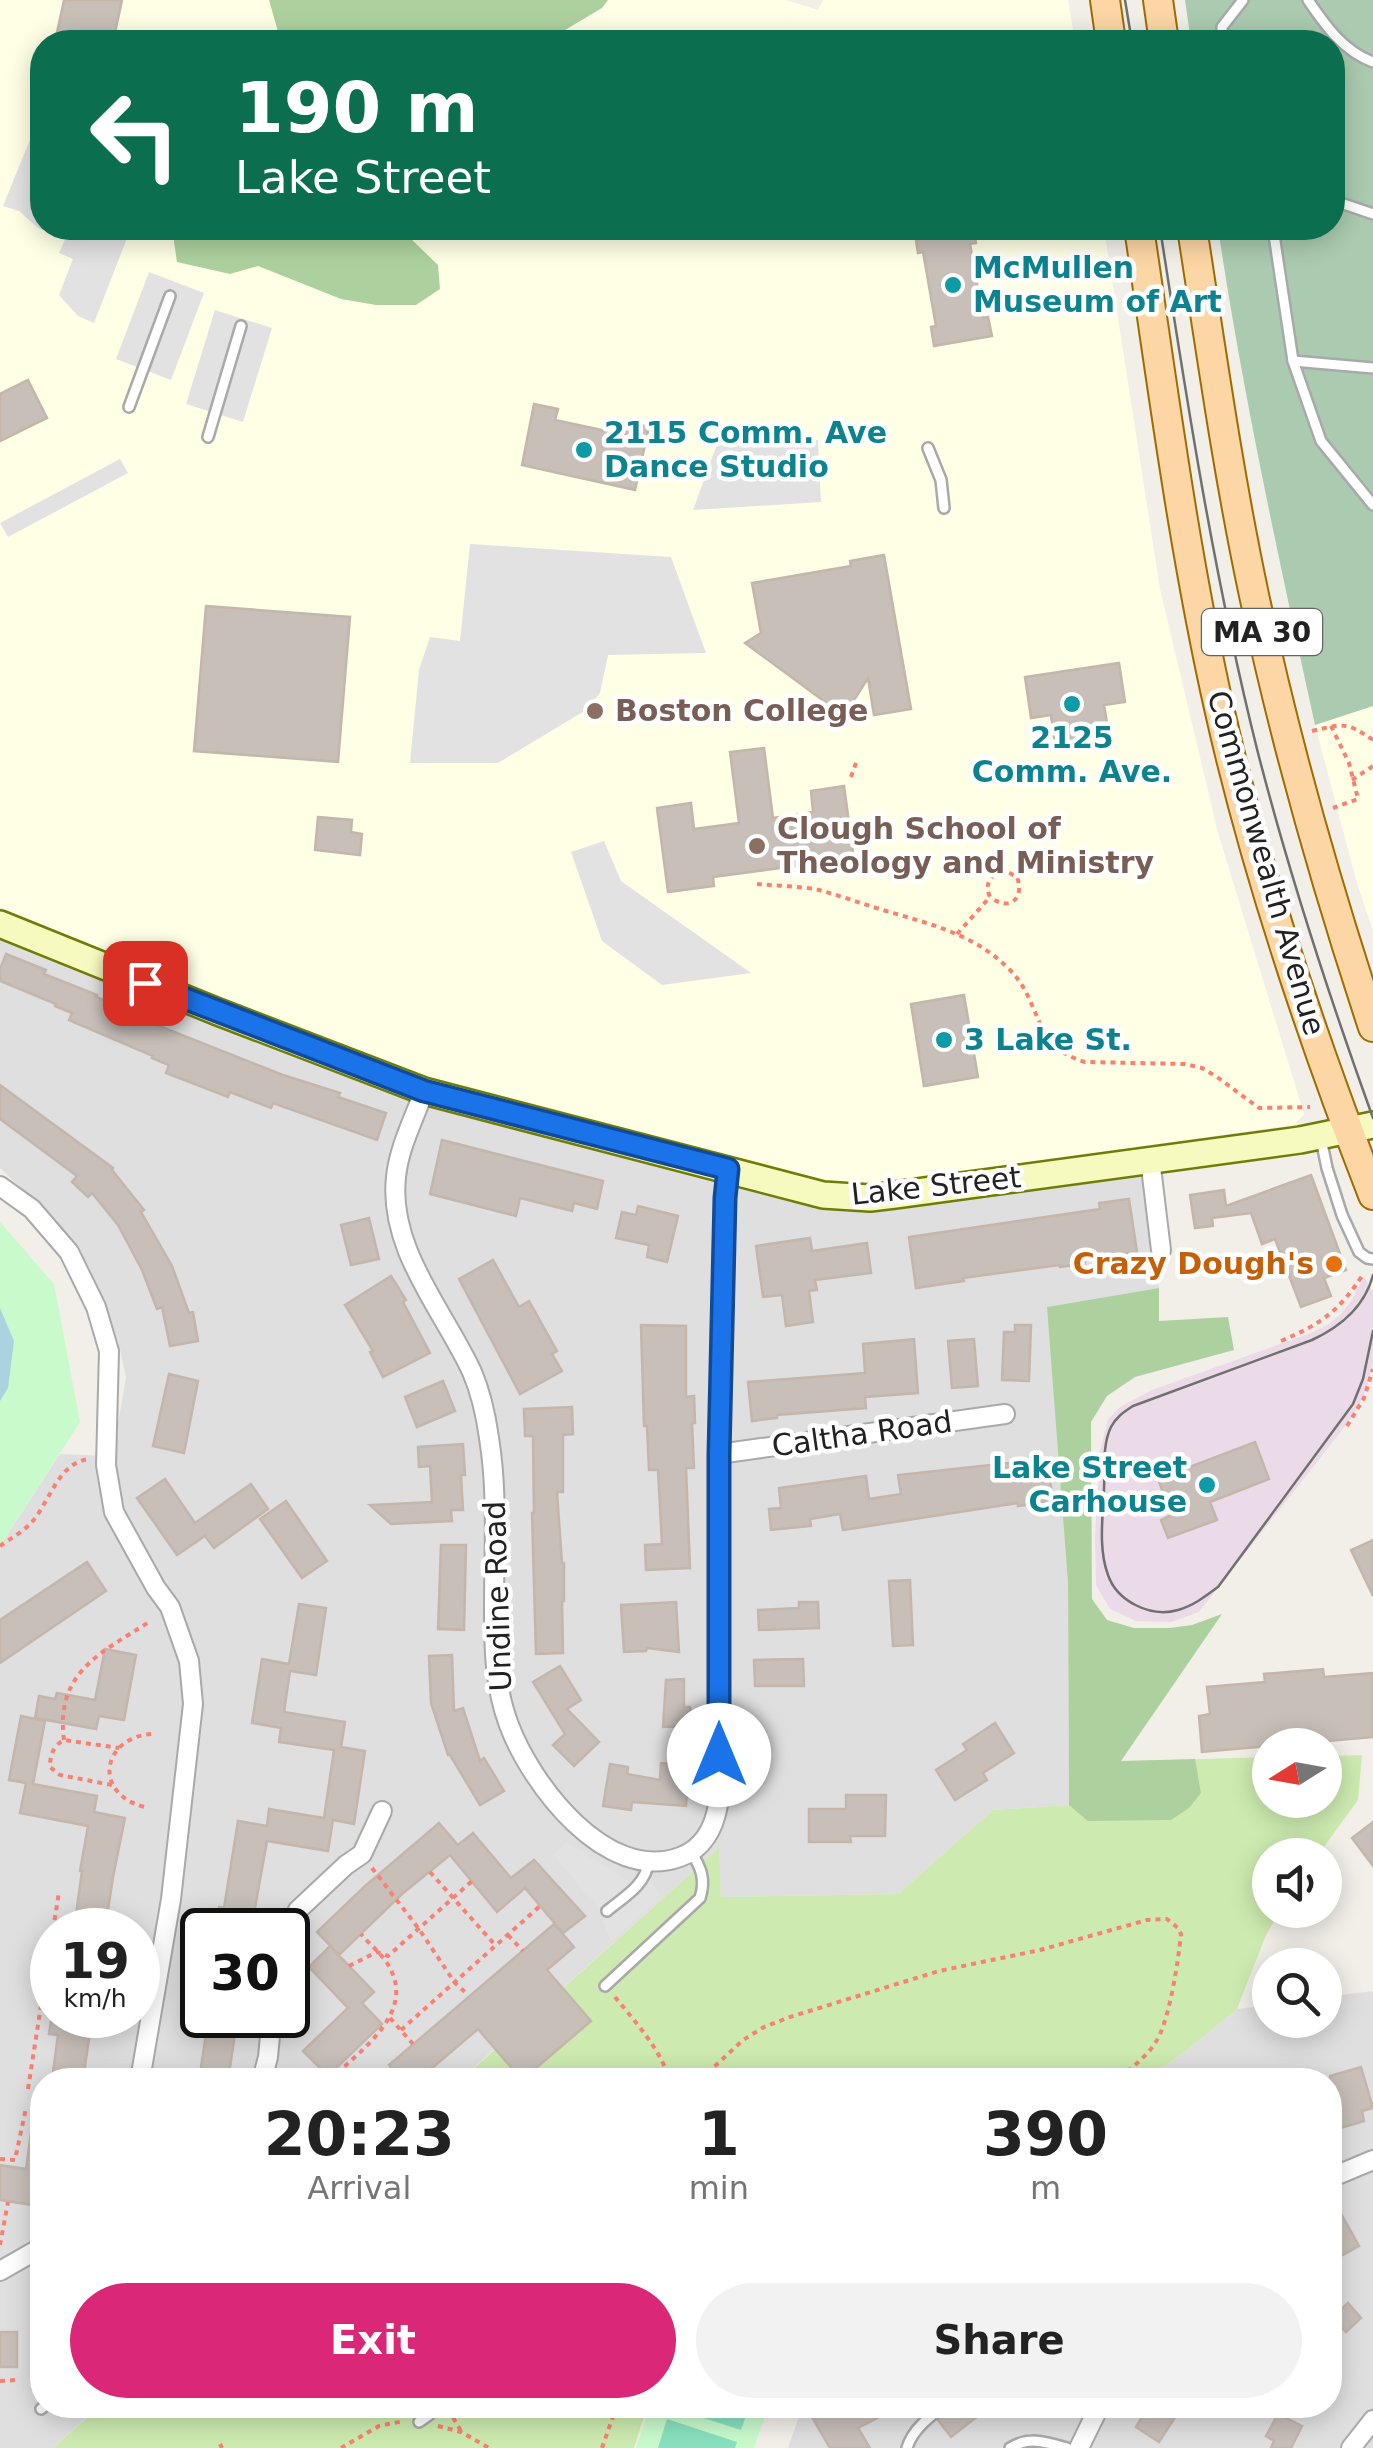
<!DOCTYPE html>
<style>
body{margin:0;font-family:"DejaVu Sans",sans-serif;background:#f2f2f2;color:#222;height:100vh;display:flex;flex-direction:column;font-size:38px;white-space:nowrap}
*{box-sizing:border-box;margin:0}
p{font-size:32px;color:#767676}
.icon{flex:none;width:55px;height:55px;fill:none;stroke:currentColor;stroke-width:2;stroke-linecap:round;stroke-linejoin:round}
.map{position:relative;flex:1;overflow:hidden}
.panel{position:absolute;left:30px;top:2068px;width:1312px;height:350px;display:flex;flex-direction:column;background:#fff;border-radius:40px;box-shadow:0 5px 25px #0003}
.panel>*{flex:none}
.guide{position:absolute;left:30px;top:30px;width:1315px;height:210px;border-radius:40px;box-shadow:0 5px 25px #0003;background:#0b6e4f;color:#fff;overflow:hidden}
.needle{width:65px;rotate:259deg}
.controls{position:absolute;left:1252px;top:1728px;display:grid;gap:20px}
.controls a{display:grid;place-items:center;width:90px;height:90px;border-radius:50%;background:#fff;box-shadow:0 5px 25px #0003;font-size:50px}
.speed{position:absolute;left:30px;top:1908px;display:flex;gap:20px;font-size:50px;font-weight:700;text-align:center}
.speed>*{display:grid;place-content:center;width:130px;height:130px;border-radius:50%;background:#fff;box-shadow:0 5px 25px #0003;line-height:1}
.speed small{font-size:25px;font-weight:400}
.speed .limit{border:5px solid #111;border-radius:15px;background:#fff;color:#111}
.pin{position:absolute;display:grid;place-items:center;width:85px;height:85px;color:#fff;margin:-42px;border-radius:20px;box-shadow:0 5px 15px #0006}
.me{position:absolute;width:110px;margin:-55px;rotate:0deg;stroke-linejoin:round;filter:drop-shadow(0 0 8px #0008)}
.turn{display:flex;align-items:center;gap:35px;height:210px;padding:0 40px;font-size:45px}
.turn .icon{width:130px;height:130px;stroke-width:2.5}
.turn b{display:block;font-size:70px;line-height:85px}
.eta{display:flex;justify-content:space-evenly;align-items:center;height:170px;text-align:center}
.eta b{font-size:60px;font-weight:600;line-height:70px}
.primary-button{display:flex;gap:20px;margin-top:auto;padding:20px 40px}
.primary-button a{flex:1;height:115px;border-radius:60px;background:#db2777;color:#fff;font-size:40px;font-weight:600;line-height:115px;text-align:center}
.primary-button a+a{background:#f2f2f2;color:#222}
.map>svg:first-child{display:block}
</style>
<div class="map">
<svg width="1373" height="2448" viewBox="0 0 1373 2448">
<rect width="100%" height="100%" fill="#f2efe9"/>
<g fill="#e0dfdf" fill-rule="evenodd">
<path d="M0,933L820,1204L1142,1171L1159,1288L1048,1307L1068,1583L1069,1805L993,1810L898,1894L721,1897L718,1849L460,2080H42V2405H100L53,2448H0V1546L60,1454L112,1456L126,1378L118,1340L89,1267L58,1223L0,1168ZM52,1930H138V2015H52ZM202,1930H288V2015H202Z"/>
<polygon points="1373,1991 1373,2448 788,2448 803,2405 1330,2405 1330,2080 1145,2080 1186,2051 1237,2009 1270,2005 1270,2020 1325,2020 1325,1997"/>
</g>
<polygon fill="#ebdbe8" points="1364,1277 1373,1292 1373,1362 1369,1381 1359,1406 1346,1425 1199,1612 1171,1622 1136,1621 1110,1609 1096,1585 1095,1538 1100,1451 1108,1419 1120,1407 1152,1390 1311,1333 1329,1324 1340,1315 1351,1301"/>
<g fill="#ffffe5">
<polygon points="0,0 786,0 818,10 823,0 1068,0 1075,42 42,42 42,228 1104,228 1160,589 1218,833 1304,1114 1294,1125 893,1181 858,1184 822,1179 444,1086 303,1033 0,907"/>
<polygon points="1373,706 1373,931 1357,883 1315,725"/>
</g>
<g fill="#cdebb0">
<polygon points="1362,1755 1358,1800 1318,1855 1270,1855 1270,1910 1281,1910 1266,1935 1237,2009 1186,2051 1145,2080 461,2080 719,1848 721,1897 898,1894 993,1810 1069,1805 1069,1763 1270,1757 1270,1800 1325,1800 1325,1756"/>
<polygon points="101,2405 648,2405 634,2448 53,2448"/>
</g>
<g fill="#add19e">
<polygon points="269,0 608,0 602,8 560,33 512,35 475,42 281,42"/>
<polygon points="175,228 405,228 409,237 438,265 440,289 416,305 376,305 341,299 258,266 230,274 177,262 174,242"/>
<polygon points="1159,1288 1159,1321 1228,1317 1234,1350 1135,1377 1107,1396 1091,1422 1092,1599 1107,1620 1134,1628 1170,1628 1192,1625 1222,1614 1121,1761 1195,1759 1201,1793 1189,1808 1171,1820 1088,1821 1069,1805 1068,1583 1047,1307"/>
</g>
<path fill="#aacbaf" d="M1185,0H1373V706L1315,725C1279,560 1243,395 1218,228H1332V42H1191Z"/>
<g fill="#c8facc">
<polygon points="0,1222 54,1284 80,1422 0,1546"/>
<polygon points="650,2405 769,2405 754,2448 636,2448"/>
</g>
<g fill="#88e0be">
<polygon points="672,2405 750,2405 741,2430 672,2408"/>
<polygon points="667,2419 737,2442 735,2448 658,2448"/>
</g>
<g fill="#e2e2e2">
<polygon points="40,115 42,116 42,228 56,228 54,234 38,228 19,211 3,206"/>
<polygon points="70,228 131,228 94,323 78,316 59,295 73,259 59,253"/>
<polygon points="149,272 204,293 171,380 116,359"/>
<polygon points="215,310 272,328 243,422 186,404"/>
<polygon points="719,439 818,440 821,502 693,510"/>
<polygon points="120,459 128,473 8,537 0,523"/>
<polygon points="470,544 671,557 706,653 608,655 600,693 586,710 498,763 410,763 419,670 430,637 460,641"/>
<polygon points="604,841 621,881 751,973 662,985 602,941 571,852"/>
<polygon points="567,1842 637,1887 647,1873 661,1898 611,1942 595,1901 585,1893 553,1854"/>
</g>
<polygon fill="#aad3df" points="0,1308 14,1341 8,1388 0,1401"/>
<g fill="#c7bfb8" stroke="#c4b6ab" stroke-width="2.5">
<polygon points="64,0 122,0 113,42 55,42"/>
<polygon points="955,228 973,228 976,243 970,244 983,318 988,317 992,336 934,346 931,327 936,326 923,252 918,253 915,234"/>
<polygon points="28,380 47,418 0,441 0,394"/>
<polygon points="534,404 558,409 555,420 625,435 628,422 649,427 635,490 522,465"/>
<polygon points="884,555 911,709 874,715 868,678 844,716 745,643 761,633 752,583 851,566 850,561"/>
<polygon points="206,606 350,617 338,762 194,751"/>
<polygon points="1119,663 1125,702 1104,705 1109,735 1055,743 1051,715 1031,718 1025,677"/>
<polygon points="764,748 773,818 813,812 811,791 844,786 855,867 818,872 817,863 713,877 714,886 668,892 657,808 691,803 694,829 739,823 730,752"/>
<polygon points="318,817 352,820 351,832 362,834 360,855 315,850"/>
<polygon points="6,954 46,970 44,974 97,995 96,997 151,1018 149,1022 283,1075 340,1093 338,1097 386,1113 377,1140 273,1103 271,1108 230,1092 228,1097 166,1073 169,1065 152,1058 153,1056 69,1020 72,1013 55,1006 56,1004 0,981 0,969"/>
<polygon points="964,995 978,1077 924,1086 911,1004"/>
<polygon points="0,1085 113,1168 112,1170 144,1210 141,1212 172,1266 189,1313 193,1312 198,1341 170,1346 162,1307 157,1309 142,1270 118,1225 92,1193 88,1197 72,1182 77,1176 0,1119"/>
<polygon points="442,1140 603,1181 597,1209 574,1203 572,1211 520,1198 516,1216 430,1194"/>
<polygon points="1311,1175 1346,1270 1324,1278 1331,1296 1301,1307 1275,1239 1262,1244 1251,1213 1212,1218 1213,1226 1195,1228 1190,1195 1224,1190 1226,1206"/>
<polygon points="1129,1199 1137,1252 1084,1259 1085,1264 1060,1267 1059,1265 963,1278 964,1281 916,1288 909,1237 1100,1209 1099,1203"/>
<polygon points="638,1206 678,1216 667,1262 647,1257 649,1245 616,1238 622,1212 636,1215"/>
<polygon points="369,1218 379,1259 351,1265 341,1225"/>
<polygon points="810,1238 812,1251 867,1243 871,1273 815,1280 817,1290 809,1291 813,1322 786,1326 782,1295 763,1297 756,1246"/>
<polygon points="493,1260 519,1307 529,1301 557,1351 552,1354 562,1371 520,1394 459,1279"/>
<polygon points="391,1276 406,1300 403,1302 430,1353 383,1377 370,1352 373,1351 345,1305"/>
<polygon points="641,1325 686,1326 686,1397 694,1396 695,1423 692,1423 694,1468 686,1468 690,1568 646,1570 645,1545 662,1544 658,1470 649,1470 647,1426 644,1426"/>
<polygon points="1015,1325 1031,1325 1029,1381 1002,1380 1004,1332 1015,1332"/>
<polygon points="914,1339 918,1393 865,1397 866,1408 777,1415 777,1418 752,1421 748,1382 865,1373 863,1344"/>
<polygon points="974,1339 978,1386 952,1388 948,1341"/>
<polygon points="169,1374 198,1381 184,1453 153,1446"/>
<polygon points="443,1381 455,1411 417,1427 405,1397"/>
<polygon points="572,1407 573,1434 563,1435 563,1492 557,1492 562,1563 564,1563 564,1601 562,1601 563,1653 536,1654 532,1513 534,1513 533,1436 525,1436 524,1409"/>
<polygon points="1255,1442 1269,1479 1210,1502 1217,1520 1168,1538 1161,1520 1171,1515 1158,1479"/>
<polygon points="463,1444 465,1475 461,1475 463,1510 451,1510 452,1521 391,1524 370,1505 432,1502 430,1466 419,1467 418,1447"/>
<polygon points="1047,1459 1053,1501 1018,1506 1018,1503 843,1530 840,1514 810,1519 811,1526 771,1530 769,1509 781,1508 779,1488 866,1476 869,1499 901,1494 898,1475"/>
<polygon points="165,1479 195,1523 251,1484 268,1509 214,1548 205,1536 177,1555 137,1498"/>
<polygon points="286,1501 327,1561 302,1578 260,1519"/>
<polygon points="1373,1540 1373,1596 1351,1550"/>
<polygon points="441,1545 466,1545 464,1630 438,1629"/>
<polygon points="87,1562 106,1591 0,1663 0,1620"/>
<polygon points="910,1580 913,1645 893,1646 889,1581"/>
<polygon points="676,1602 679,1652 647,1648 646,1651 624,1652 621,1605"/>
<polygon points="799,1602 818,1602 819,1628 759,1630 758,1610 799,1608"/>
<polygon points="299,1604 326,1608 316,1675 290,1671 284,1712 345,1722 341,1747 365,1751 354,1824 333,1820 328,1851 267,1841 251,1930 215,1930 219,1907 224,1908 238,1821 267,1826 269,1809 324,1818 334,1750 279,1742 281,1728 252,1723 262,1659 289,1664"/>
<polygon points="105,1649 136,1655 124,1720 99,1716 96,1729 35,1718 39,1696 55,1699 57,1693 95,1700"/>
<polygon points="452,1655 454,1711 463,1708 480,1761 484,1758 504,1791 480,1805 450,1755 448,1755 431,1703 429,1656"/>
<polygon points="803,1659 804,1686 755,1686 754,1660"/>
<polygon points="560,1666 581,1700 567,1709 599,1742 574,1766 553,1745 565,1734 533,1682"/>
<polygon points="1323,1669 1324,1677 1373,1673 1373,1737 1202,1752 1199,1716 1210,1714 1207,1687 1265,1682 1264,1674"/>
<polygon points="684,1679 684,1707 690,1707 691,1726 663,1727 666,1680"/>
<polygon points="21,1716 45,1721 33,1784 97,1796 94,1812 125,1818 113,1877 105,1930 74,1930 82,1871 80,1871 88,1826 20,1813 26,1783 9,1780"/>
<polygon points="995,1723 1014,1753 983,1773 987,1780 955,1800 936,1770 967,1750 963,1744"/>
<polygon points="661,1763 689,1765 686,1806 632,1802 631,1810 603,1806 610,1764 628,1767 627,1774 660,1780"/>
<polygon points="846,1795 886,1795 885,1836 850,1836 851,1842 809,1842 809,1809 846,1809"/>
<polygon points="1373,1822 1373,1866 1352,1838"/>
<polygon points="439,1823 458,1845 473,1833 511,1878 534,1860 585,1916 563,1933 525,1888 497,1912 450,1855 402,1894 339,1955 317,1932 364,1887"/>
<polygon points="554,1924 574,1947 547,1970 591,2021 522,2080 478,2029 418,2080 401,2080 389,2065"/>
<polygon points="330,1946 374,1992 362,2003 382,2024 328,2076 303,2051 348,2008 309,1967"/>
<polygon points="52,2015 84,2015 82,2031 90,2032 83,2080 52,2080 58,2035 49,2034"/>
<polygon points="209,2015 238,2015 228,2080 199,2080"/>
<polygon points="1361,2067 1373,2108 1362,2111 1364,2121 1330,2131 1330,2076"/>
<polygon points="32,2126 42,2127 42,2182 39,2206 0,2200 0,2165 26,2169"/>
<polygon points="1330,2194 1359,2246 1330,2262"/>
<polygon points="1348,2303 1361,2318 1346,2332 1332,2317"/>
<rect x="0" y="2332" width="17" height="35"/>
<polygon points="837,2405 869,2405 877,2418 858,2428 870,2448 830,2448 813,2419"/>
<polygon points="953,2405 992,2405 951,2437 938,2420 951,2411"/>
<polygon points="1149,2405 1183,2405 1159,2442 1136,2427"/>
<polygon points="1278,2414 1302,2426 1291,2448 1271,2448 1274,2441 1266,2436"/>
</g>
<g fill="none" stroke-linecap="round" stroke-linejoin="round">
<defs>
<g id="lane">
<path d="M1308,0C1325,25 1343,51 1373,62"/>
<polyline points="1222,42 1222,27 1243,0"/>
<polyline points="1332,200 1373,214"/>
<polyline points="1273,228 1293,361 1321,441 1373,505"/>
<polyline points="1293,361 1373,368"/>
<polyline points="129,407 170,296"/>
<polyline points="208,437 241,326"/>
<polyline points="928,448 941,480 944,508"/>
<polyline points="1321,1139 1327,1168 1342,1215 1359,1252 1367,1258 1373,1259"/>
<path d="M607,1911C625,1896 645,1886 649,1861"/>
<path d="M605,1986L700,1898C706,1880 701,1867 691,1852"/>
<polyline points="41,2409 46,2405"/>
<polyline points="419,2422 429,2415 435,2405"/>
<path d="M907,2448C912,2430 930,2416 945,2405"/>
<path d="M1010,2448C1029,2436 1046,2442 1067,2448"/>
</g>
<g id="street">
<path d="M424,1091C414,1119 399,1147 396,1177C388,1249 444,1311 472,1372C481,1393 486,1416 489,1438C498,1493 494,1550 494,1605C494,1646 494,1686 509,1725C531,1784 606,1884 680,1857C703,1849 714,1828 718,1805L719,1454L725,1198L728,1169"/>
<polyline points="1150,1159 1161,1250"/>
<polyline points="0,1186 32,1209 69,1252 96,1307 109,1351 106,1465 114,1512 156,1588 170,1607 189,1661 193,1704 171,1899 140,2080"/>
<polyline points="719,1454 1005,1414"/>
<polyline points="288,1931 298,1910 346,1865 362,1854 382,1811"/>
<polyline points="262,2080 268,2057 272,2015"/>
<polyline points="1330,2178 1373,2160"/>
<polyline points="0,2271 42,2247"/>
<polyline points="1079,2448 1100,2405"/>
<polyline points="1351,2448 1373,2420"/>
</g>
<polyline id="secondary" points="0,924 218,1012 424,1091 823,1195 870,1198 895,1195 1300,1140 1373,1125"/>
<g id="primary">
<polyline points="1105,0 1111,42"/>
<polyline points="1158,0 1164,42"/>
<path d="M1139,228C1163,389 1184,553 1220,712C1257,876 1312,1038 1373,1195"/>
<path d="M1192,228C1211,350 1228,473 1254,595C1285,741 1326,885 1373,1027"/>
</g>
</defs>
<use href="#lane" stroke="#a9a9a9" stroke-width="14"/>
<use href="#street" stroke="#a9a9a9" stroke-width="22"/>
<use href="#secondary" stroke="#707d05" stroke-width="30"/>
<use href="#primary" stroke="#a06b00" stroke-width="32"/>
<g stroke="#fa8072" stroke-width="4" stroke-dasharray="5 5" stroke-linecap="butt">
<polyline points="1331,726 1349,763 1358,799 1333,808"/>
<path d="M1312,731C1343,724 1345,721 1373,740"/>
<polyline points="851,777 857,760"/>
<polyline points="1352,780 1373,766"/>
<path d="M757,884C777,886 799,886 819,890C841,896 863,904 886,911C931,924 976,935 1010,970C1042,1002 1032,1047 1085,1062L1185,1064L1202,1068L1217,1077L1259,1108L1310,1107"/>
<path d="M957,934L990,897C986,888 987,883 993,875L1008,872L1017,877C1025,899 1009,912 990,897"/>
<path d="M1281,1341C1323,1323 1339,1311 1364,1273"/>
<polyline points="1347,1426 1364,1398 1373,1369"/>
<path d="M0,1546C10,1539 24,1531 32,1522C51,1500 58,1462 90,1459"/>
<path d="M64,1740C55,1672 101,1653 149,1622"/>
<path d="M112,1785L60,1775L50,1767C50,1755 53,1746 64,1740L119,1748"/>
<path d="M144,1807C90,1792 104,1735 154,1734"/>
<polyline points="372,1868 419,1929 455,1983 465,1992"/>
<polyline points="430,1872 496,1946"/>
<polyline points="53,1930 59,1892"/>
<polyline points="508,1935 523,1951"/>
<polyline points="349,1966 377,1952 388,1956 472,1881"/>
<path d="M615,1997C636,2023 659,2047 670,2080"/>
<polyline points="390,2018 413,2044"/>
<polyline points="401,2030 540,1906"/>
<path d="M330,2080C360,2050 419,2012 387,1963C380,1952 369,1944 361,1934"/>
<path d="M700,2080L743,2040L764,2027L790,2017L939,1971L1040,1950L1147,1920L1167,1919L1178,1928L1181,1934C1178,1962 1171,2009 1160,2034C1152,2053 1133,2066 1118,2080"/>
<polyline points="28,2089 52,1935"/>
<polyline points="0,2159 15,2160 26,2108"/>
<polyline points="0,2245 8,2202"/>
<polyline points="0,2381 17,2380"/>
<polyline points="448,2409 461,2431"/>
<polyline points="438,2426 461,2432 489,2448"/>
<polyline points="220,2444 222,2448"/>
<polyline points="341,2448 379,2426 404,2421"/>
<polyline points="602,2448 617,2405"/>
</g>
<use href="#lane" stroke="#fff" stroke-width="9"/>
<use href="#street" stroke="#fff" stroke-width="18"/>
<use href="#secondary" stroke="#f7fabf" stroke-width="25"/>
<use href="#primary" stroke="#fcd6a4" stroke-width="28"/>
<g stroke="#707070" stroke-width="2.5">
<polyline points="1125,0 1132,42"/>
<path d="M1160,228C1187,402 1214,577 1257,749C1289,874 1329,996 1373,1118"/>
<path d="M1373,1275C1365,1306 1340,1327 1312,1340L1133,1406C1124,1412 1116,1417 1111,1427C1102,1445 1105,1470 1104,1489C1103,1516 1098,1548 1108,1575C1117,1601 1150,1618 1178,1610C1193,1606 1206,1596 1218,1587L1353,1404L1363,1379L1373,1331"/>
</g>
</g>
<g fill="none" stroke-linecap="round" stroke-linejoin="round">
<defs>
<polyline id="route" points="145,983 424,1091 728,1169 725,1198 719,1454 719,1755"/>
</defs>
<use href="#route" stroke="#114b97" stroke-width="25"/>
<use href="#route" stroke="#1a73e8" stroke-width="18"/>
</g>
<g fill="#0f9aa8" stroke="#fff" stroke-width="4">
<circle cx="953" cy="285" r="10"/>
<circle cx="584" cy="450" r="10"/>
<circle cx="1072" cy="704" r="10"/>
<circle cx="944" cy="1040" r="10"/>
<circle cx="1207" cy="1485" r="10"/>
</g>
<g fill="#8d6e63" stroke="#fff" stroke-width="4">
<circle cx="595" cy="711" r="10"/>
<circle cx="757" cy="846" r="10"/>
</g>
<circle fill="#e8710a" stroke="#fff" stroke-width="4" cx="1334" cy="1264" r="10"/>
<g text-anchor="middle" stroke-width="9" stroke-linejoin="round" paint-order="stroke">
<rect fill="#fff" stroke="#646464" stroke-width="2.5" x="1202" y="609" width="120" height="46" rx="8"/>
<g font-size="28" font-weight="bold" fill="#222">
<text x="1262" y="642">MA 30</text>
</g>
<g font-size="30" font-weight="bold" fill="#0d838f" stroke="#fff" text-anchor="start">
<text x="973" y="278">McMullen<tspan x="973" dy="34">Museum of Art</tspan></text>
<text x="604" y="443">2115 Comm. Ave<tspan x="604" dy="34">Dance Studio</tspan></text>
<text x="1072" y="748" text-anchor="middle">2125<tspan x="1072" dy="34">Comm. Ave.</tspan></text>
<text x="964" y="1050">3 Lake St.</text>
<text x="1187" y="1478" text-anchor="end">Lake Street<tspan x="1187" dy="34">Carhouse</tspan></text>
</g>
<g font-size="30" font-weight="bold" fill="#785e54" stroke="#fff" text-anchor="start">
<text x="615" y="721">Boston College</text>
<text x="777" y="839">Clough School of<tspan x="777" dy="34">Theology and Ministry</tspan></text>
</g>
<g font-size="30" fill="#222" stroke="#fff">
<text transform="translate(1266 863) rotate(74)" y="10">Commonwealth Avenue</text>
<text transform="translate(936 1186) rotate(-6)" y="10">Lake Street</text>
<text transform="translate(862 1434) rotate(-8)" y="10">Caltha Road</text>
<text transform="translate(498 1596) rotate(-92)" y="10">Undine Road</text>
</g>
<g font-size="30" font-weight="bold" fill="#c56008" stroke="#fff" text-anchor="end">
<text x="1314" y="1274">Crazy Dough's</text>
</g>
</g>
</svg>
<div class="controls">
<a><svg class="needle" viewBox="-14 -14 28 28"><path d="M0-13l5 13h-10z" fill="#e53935"/><path d="M0 13l5-13h-10z" fill="#767676"/></svg></a>
<a><svg class="icon" aria-label="sound" viewBox="0 0 24 24"><path d="M4 9h4l5-4v14l-5-4H4zM17 9q2 3 0 6"/></svg></a>
<a><svg class="icon" aria-label="search" viewBox="0 0 24 24"><circle cx="10" cy="10" r="6"/><path d="M15 15l6 6"/></svg></a>
</div>
<div class="speed"><div>19<small>km/h</small></div><div class="limit">30</div></div>
<div class="pin" style="left:145px;top:983px;background:#d93025"><svg class="icon" aria-label="arrive" viewBox="0 0 24 24"><path d="M6 21V4h12l-3 4 3 4H6"/></svg></div>
<svg class="me" style="left:719px;top:1755px" viewBox="-20 -20 40 40"><circle r="19" fill="#fff"/><path d="M0-13L10 11 0 6-10 11z" fill="#1a73e8"/></svg>
<div class="guide">
<div class="turn"><svg class="icon" aria-label="left" viewBox="0 0 24 24"><path d="M17 20v-9H6M10 6l-5 5 5 5"/></svg><div><b>190 m</b>Lake Street</div></div>
</div>
<section class="panel">
<div class="eta">
<div><b>20:23</b><p>Arrival</p></div>
<div><b>1</b><p>min</p></div>
<div><b>390</b><p>m</p></div>
</div>
<div class="primary-button"><a>Exit</a><a>Share</a></div>
</section>
</div>
